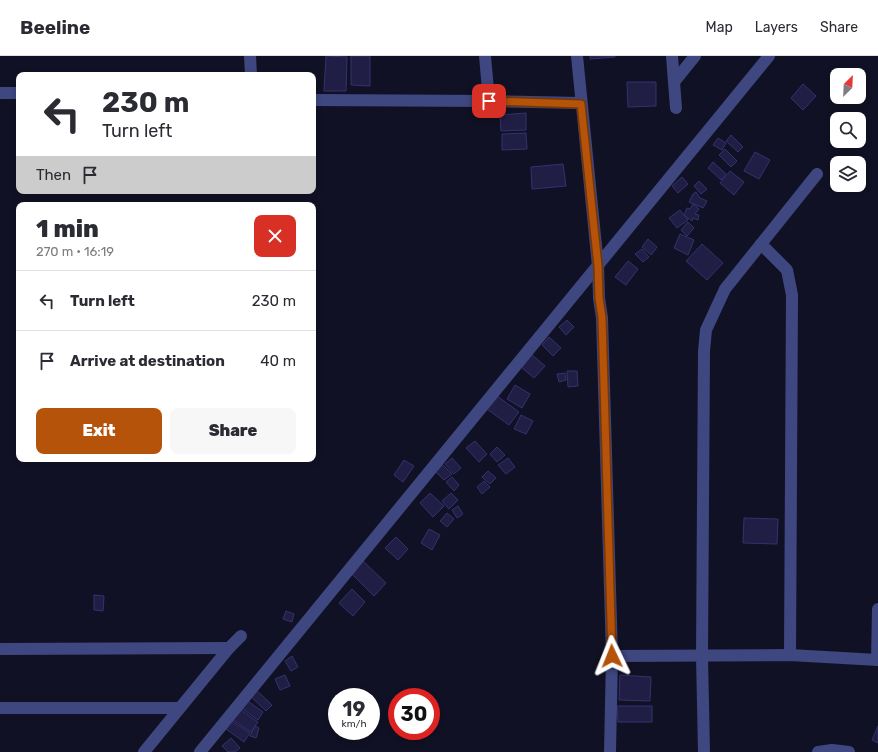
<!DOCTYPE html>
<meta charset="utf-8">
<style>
body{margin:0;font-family:Rubik,sans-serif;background:#f7f7f7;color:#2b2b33;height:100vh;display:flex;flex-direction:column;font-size:15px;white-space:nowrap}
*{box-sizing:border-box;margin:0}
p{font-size:13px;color:#7c7c81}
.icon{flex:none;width:22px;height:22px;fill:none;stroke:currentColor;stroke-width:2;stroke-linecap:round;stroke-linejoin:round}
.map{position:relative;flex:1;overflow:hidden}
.drawer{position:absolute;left:16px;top:146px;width:300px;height:260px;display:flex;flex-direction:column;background:#fff;border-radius:8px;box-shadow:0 2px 6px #0003}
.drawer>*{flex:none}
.top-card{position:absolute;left:16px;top:16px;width:300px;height:122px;border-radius:8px;box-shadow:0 2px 6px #0003;background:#fff;color:#2b2b33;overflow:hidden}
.needle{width:26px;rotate:24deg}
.tools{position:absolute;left:830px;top:12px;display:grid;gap:8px}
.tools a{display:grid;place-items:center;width:36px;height:36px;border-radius:8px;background:#fff;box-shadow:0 2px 6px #0003;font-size:20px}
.speed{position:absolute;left:328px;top:632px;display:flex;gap:8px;font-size:20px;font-weight:700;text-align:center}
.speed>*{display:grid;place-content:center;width:52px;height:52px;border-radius:50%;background:#fff;box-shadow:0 2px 6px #0003;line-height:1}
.speed small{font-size:10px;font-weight:400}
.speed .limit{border:6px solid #d22;background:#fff;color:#111}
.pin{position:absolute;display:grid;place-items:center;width:34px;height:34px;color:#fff;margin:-17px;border-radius:8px;box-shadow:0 2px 6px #0006}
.me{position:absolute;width:44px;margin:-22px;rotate:358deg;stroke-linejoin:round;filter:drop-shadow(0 0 3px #0008)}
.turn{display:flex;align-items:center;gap:14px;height:84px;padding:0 20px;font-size:18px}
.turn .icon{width:52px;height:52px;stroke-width:2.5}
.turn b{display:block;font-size:28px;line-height:34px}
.then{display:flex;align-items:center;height:38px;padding:0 20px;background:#0003;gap:8px;font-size:15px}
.round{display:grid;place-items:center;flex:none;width:42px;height:42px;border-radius:8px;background:#f7f7f7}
.head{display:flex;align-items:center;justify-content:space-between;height:68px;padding:0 20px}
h1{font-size:24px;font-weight:800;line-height:30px}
.primary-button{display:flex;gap:8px;margin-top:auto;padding:8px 20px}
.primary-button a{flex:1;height:46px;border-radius:8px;background:#b45309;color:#fff;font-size:16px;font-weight:800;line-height:46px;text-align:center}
.primary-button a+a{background:#f7f7f7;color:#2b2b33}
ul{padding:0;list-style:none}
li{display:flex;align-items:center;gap:12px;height:60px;padding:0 20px;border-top:1px solid #e1e1e2}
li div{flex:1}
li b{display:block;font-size:15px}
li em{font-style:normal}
header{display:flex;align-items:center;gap:24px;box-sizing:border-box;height:56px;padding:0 20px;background:#fff;border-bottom:1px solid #e1e1e2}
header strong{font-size:19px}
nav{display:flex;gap:22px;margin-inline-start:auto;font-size:14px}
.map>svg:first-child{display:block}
</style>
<header>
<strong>Beeline</strong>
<nav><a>Map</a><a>Layers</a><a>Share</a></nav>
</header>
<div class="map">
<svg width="878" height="696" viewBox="0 0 878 696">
<rect width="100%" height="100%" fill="#111125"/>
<g fill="#201e44" stroke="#34326e">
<polygon points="326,0 347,1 346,35 324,35"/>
<polygon points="351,0 370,0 370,30 351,29"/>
<polygon points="590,0 615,0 615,1 590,3"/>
<polygon points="627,26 656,26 656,50 628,51"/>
<polygon points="803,28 816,40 803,54 791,42"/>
<polygon points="526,57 526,74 501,75 500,59"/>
<polygon points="526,77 527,93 502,94 502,78"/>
<polygon points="731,79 743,91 738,96 726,85"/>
<polygon points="718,82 726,87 722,94 713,89"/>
<polygon points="725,93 737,105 731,111 719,99"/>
<polygon points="755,96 770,104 759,123 744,115"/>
<polygon points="713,106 726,118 721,124 708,112"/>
<polygon points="563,108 566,130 532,133 531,111"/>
<polygon points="730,115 744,126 734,139 720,127"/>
<polygon points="682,121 688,128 678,137 672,130"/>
<polygon points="699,125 707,133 701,138 694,130"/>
<polygon points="696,136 700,142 707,145 703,152 689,146 693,138"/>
<polygon points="693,148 699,153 695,158 699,159 698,164 693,162 692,165 684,159 687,152 690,153"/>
<polygon points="680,154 688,164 677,172 669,162"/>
<polygon points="688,166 694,172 687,180 681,174"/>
<polygon points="680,178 694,184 688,199 674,192"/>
<polygon points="648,183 657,191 651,199 642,191"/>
<polygon points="702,188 723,207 707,224 686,205"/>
<polygon points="642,193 649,201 643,206 635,198"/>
<polygon points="628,205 638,213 626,229 615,221"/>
<polygon points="567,264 574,271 566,279 559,271"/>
<polygon points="549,281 561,292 553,300 542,289"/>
<polygon points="531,298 545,310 534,322 521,311"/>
<polygon points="567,315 577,315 578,330 568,331"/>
<polygon points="565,317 566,324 559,326 557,318"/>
<polygon points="515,329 530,338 522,352 507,343"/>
<polygon points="497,340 519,356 509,369 487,353"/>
<polygon points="521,359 533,365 526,378 514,373"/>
<polygon points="475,385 487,398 479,406 466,392"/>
<polygon points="497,391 505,399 497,406 490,398"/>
<polygon points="452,402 461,412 454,418 445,408"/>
<polygon points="508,402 515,411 506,418 498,409"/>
<polygon points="404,404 414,410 403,426 394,419"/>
<polygon points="442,408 452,418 444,424 435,415"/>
<polygon points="488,415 496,422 490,428 482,421"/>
<polygon points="452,421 459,429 454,435 446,426"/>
<polygon points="484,425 490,431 482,438 477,431"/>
<polygon points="430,437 444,450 433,461 420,447"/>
<polygon points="451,437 458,444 449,453 442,445"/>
<polygon points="458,450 463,458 457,462 452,454"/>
<polygon points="447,457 454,463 447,471 440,465"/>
<polygon points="744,462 778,463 777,488 743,487"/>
<polygon points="429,473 440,479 432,494 421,487"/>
<polygon points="396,481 408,493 398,504 385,492"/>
<polygon points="362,504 386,527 374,540 350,516"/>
<polygon points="352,533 365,546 353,560 339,547"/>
<polygon points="94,539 104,540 103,555 94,554"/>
<polygon points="286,555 294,558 292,566 283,563"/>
<polygon points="292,600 298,611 291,615 285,605"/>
<polygon points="285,619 290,630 280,634 275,623"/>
<polygon points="620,619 651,621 650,645 619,644"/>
<polygon points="255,633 272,649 266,655 249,639"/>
<polygon points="245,643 263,656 258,664 240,651"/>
<polygon points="617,650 652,650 652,666 618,666"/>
<polygon points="238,652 258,666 251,676 231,663"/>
<polygon points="231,665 250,677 244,686 226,673"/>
<polygon points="255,670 259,672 256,682 250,680"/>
<polygon points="878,670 878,687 872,684"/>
<polygon points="231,682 240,692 235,696 228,696 222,690"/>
</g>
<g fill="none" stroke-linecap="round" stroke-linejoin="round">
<g stroke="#3f4780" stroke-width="12">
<polyline points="250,0 251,19"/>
<polyline points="485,0 489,45"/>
<polyline points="577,0 598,210 599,242 602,262 612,600 610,696"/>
<polyline points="672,0 676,52"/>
<polyline points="674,26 695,0"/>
<polyline points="0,37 19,37"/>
<polyline points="313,44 489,45 581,47"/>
<polyline points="761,188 787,214 792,239 790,599"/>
<polyline points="0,593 229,592"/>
<polyline points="612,600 790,599 878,604"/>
<polyline points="877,604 878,553"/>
<polyline points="0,652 179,652"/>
<polyline points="144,696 229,592 241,580"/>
<polyline points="200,696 769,0"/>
<polyline points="704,696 702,600 704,295 706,274 725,233 817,118"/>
<polyline points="818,696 832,694 849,696"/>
</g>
</g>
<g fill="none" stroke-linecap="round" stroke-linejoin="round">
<defs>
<polyline id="route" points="489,45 581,48 598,210 599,242 602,262 612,600"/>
</defs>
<use href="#route" stroke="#753606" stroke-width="10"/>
<use href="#route" stroke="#b45309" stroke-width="7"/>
</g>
</svg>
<div class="tools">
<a><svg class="needle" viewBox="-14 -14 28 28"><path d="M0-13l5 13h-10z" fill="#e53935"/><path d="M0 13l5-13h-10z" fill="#7c7c81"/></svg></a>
<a><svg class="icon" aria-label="search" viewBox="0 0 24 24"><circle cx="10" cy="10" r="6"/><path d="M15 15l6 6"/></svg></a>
<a><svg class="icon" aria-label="layers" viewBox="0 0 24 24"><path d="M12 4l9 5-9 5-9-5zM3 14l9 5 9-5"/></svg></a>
</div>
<div class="speed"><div>19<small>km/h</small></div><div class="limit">30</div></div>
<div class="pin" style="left:489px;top:45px;background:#d93025"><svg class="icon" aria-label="arrive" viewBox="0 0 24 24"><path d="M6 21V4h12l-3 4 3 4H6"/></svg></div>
<svg class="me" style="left:612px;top:600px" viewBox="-20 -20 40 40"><path d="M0-17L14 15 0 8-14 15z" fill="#b45309" stroke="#fff" stroke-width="4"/></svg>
<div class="top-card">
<div class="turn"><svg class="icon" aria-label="left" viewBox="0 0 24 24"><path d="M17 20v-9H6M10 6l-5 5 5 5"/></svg><div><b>230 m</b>Turn left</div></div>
<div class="then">Then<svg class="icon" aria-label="arrive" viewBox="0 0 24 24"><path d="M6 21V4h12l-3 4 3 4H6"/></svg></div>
</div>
<section class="drawer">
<div class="head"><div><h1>1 min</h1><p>270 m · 16:19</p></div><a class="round" style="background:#d93025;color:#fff"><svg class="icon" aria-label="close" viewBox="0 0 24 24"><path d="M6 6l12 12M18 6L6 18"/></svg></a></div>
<ul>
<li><svg class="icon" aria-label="left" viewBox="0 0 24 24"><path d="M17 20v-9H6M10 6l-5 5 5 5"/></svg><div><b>Turn left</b></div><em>230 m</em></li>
<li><svg class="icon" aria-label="arrive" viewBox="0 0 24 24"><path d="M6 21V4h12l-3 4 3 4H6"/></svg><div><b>Arrive at destination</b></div><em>40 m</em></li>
</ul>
<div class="primary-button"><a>Exit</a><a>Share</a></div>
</section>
</div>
